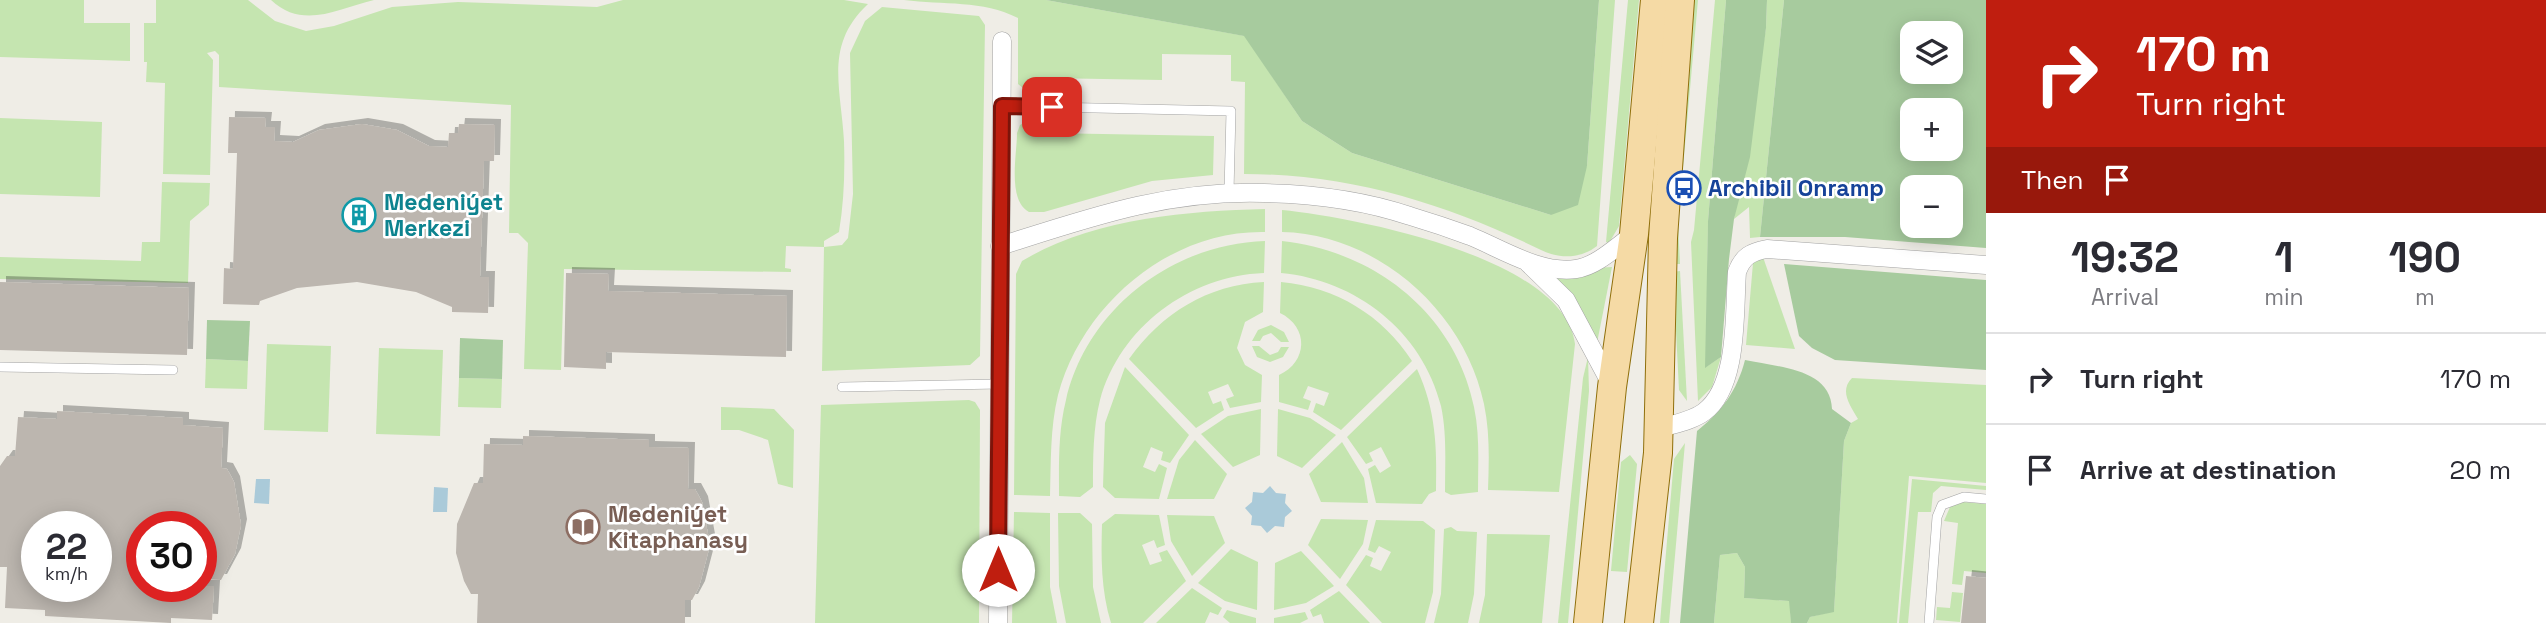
<!DOCTYPE html>
<meta charset="utf-8">
<style>
body{margin:0;font-family:"Space Grotesk",sans-serif;background:#f2f2f3;color:#2b2b33;height:100vh;display:flex;flex-direction:column;font-size:26px;white-space:nowrap}
*{box-sizing:border-box;margin:0}
p{font-size:23px;color:#7c7c81}
.icon{flex:none;width:38px;height:38px;fill:none;stroke:currentColor;stroke-width:2;stroke-linecap:round;stroke-linejoin:round}
.map{position:relative;flex:1;overflow:hidden}
.sheet{display:flex;flex-direction:column;background:#fff;width:560px}
.sheet>*{flex:none}
.top-card{background:#bf1e0f;color:#fff;overflow:hidden}
.tools{position:absolute;left:1900px;top:21px;display:grid;gap:14px}
.tools a{display:grid;place-items:center;width:63px;height:63px;border-radius:14px;background:#fff;box-shadow:0 4px 18px #0003;font-size:35px}
.speed{position:absolute;left:21px;top:511px;display:flex;gap:14px;font-size:35px;font-weight:700;text-align:center}
.speed>*{display:grid;place-content:center;width:91px;height:91px;border-radius:50%;background:#fff;box-shadow:0 4px 18px #0003;line-height:1}
.speed small{font-size:18px;font-weight:400}
.speed .limit{border:10px solid #d22;background:#fff;color:#111}
.pin{position:absolute;display:grid;place-items:center;width:60px;height:60px;color:#fff;margin:-30px;border-radius:14px;box-shadow:0 4px 10px #0006}
.me{position:absolute;width:77px;margin:-38px;rotate:0deg;stroke-linejoin:round;filter:drop-shadow(0 0 5px #0008)}
.turn{display:flex;align-items:center;gap:24px;height:147px;padding:0 35px;font-size:32px}
.turn .icon{width:91px;height:91px;stroke-width:2.5}
.turn b{display:block;font-size:49px;line-height:60px}
.then{display:flex;align-items:center;height:66px;padding:0 35px;background:#0003;gap:14px;font-size:26px}
.eta{display:flex;justify-content:space-evenly;align-items:center;height:119px;text-align:center}
.eta b{font-size:42px;font-weight:700;line-height:49px}
ul{padding:0;list-style:none}
li{display:flex;align-items:center;gap:21px;height:91px;padding:0 35px;border-top:2px solid #e1e1e2}
li div{flex:1}
li b{display:block;font-size:26px}
li em{font-style:normal}
main{display:flex;flex:1;min-height:0}
.map>svg:first-child{display:block}
</style>
<main>
<div class="map">
<svg width="1986" height="623" viewBox="0 0 1986 623">
<defs>
<filter id="shadow"><feDropShadow dx="6" dy="-6" stdDeviation="0" flood-color="#0004"/></filter>
</defs>
<rect width="100%" height="100%" fill="#efede6"/>
<g fill="#c5e5b0">
<polygon points="0,0 84,0 84,23 130,23 130,61 0,57"/>
<path d="M156,0H248L275,21L306,31L334,26L392,7L458,2L597,7L623,0H844L868,4C824,45 841,87 844,141C845,172 844,202 839,232L824,241V247L842,245L848,238L853,194L850,53L865,21L882,7L979,16L985,25L980,356L970,365L822,371L824,247L786,246L785,268L791,269V272L564,269L561,370L524,369L528,243L518,233H509L511,105L219,87V55L215,51L207,53L213,60L210,175L163,174L165,83L146,82L147,62H144V23H156Z"/>
<path d="M271,0H374C337,9 303,30 271,0Z"/>
<path d="M904,0H1046L1245,36L1302,121L1352,153L1551,215L1587,166L1599,0H1615L1597,246C1580,259 1560,259 1541,250C1446,204 1351,174 1244,174L1245,82L1231,81V55L1162,54V80L1045,78L1044,94L1029,93L1018,84V18C983,0 943,5 904,0Z"/>
<polygon points="1628,0 1639,0 1619,226 1609,243 1606,242"/>
<polygon points="1690,0 1698,0 1678,223 1680,264 1673,264"/>
<polygon points="1715,0 1726,0 1708,221 1706,367 1721,357 1712,387 1698,401 1691,242 1694,230"/>
<polygon points="1767,0 1784,0 1760,237 1750,238 1749,207 1734,219 1766,28"/>
<polygon points="0,118 102,122 100,197 0,194"/>
<path d="M1027,121L1047,122V133L1214,136L1213,175L1152,181L1044,212H1029C1007,200 1017,155 1017,133L1020,125Z"/>
<polygon points="162,182 210,183 209,205 190,221 188,283 0,279 0,257 141,261 142,242 160,242"/>
<path d="M1265,209V232C1169,230 1082,305 1058,395C1050,428 1051,463 1050,496L1014,495L1016,274L1022,261C1092,219 1185,211 1265,209Z"/>
<path d="M1282,210C1352,217 1565,257 1575,344L1559,492L1488,490C1489,461 1490,433 1484,404C1465,312 1378,234 1282,232Z"/>
<path d="M1265,241L1264,273C1189,276 1120,327 1100,400C1093,428 1093,458 1093,487L1080,497L1059,496C1059,464 1058,432 1066,400C1087,309 1172,244 1265,241Z"/>
<path d="M1282,241C1374,251 1455,313 1474,407C1480,435 1478,464 1478,492L1451,495L1445,492C1445,463 1447,434 1441,406C1422,331 1356,280 1281,273Z"/>
<polygon points="1763,257 1795,349 1746,345 1753,263 1756,258"/>
<polygon points="1612,267 1597,343 1545,271"/>
<polygon points="1680,271 1687,401 1679,390 1673,272"/>
<path d="M1264,282L1263,312L1245,322L1237,348L1245,365L1262,375L1261,402L1230,408L1226,399L1234,396L1228,384L1208,392L1213,404L1221,401L1224,410L1196,428L1129,359C1162,313 1207,285 1264,282Z"/>
<path d="M1281,282C1336,287 1382,315 1412,361L1341,430L1313,412L1316,403L1324,406L1329,393L1308,386L1303,398L1311,401L1308,410L1279,402V375C1308,362 1309,327 1280,313Z"/>
<polygon points="1271,325 1284,332 1289,342 1281,342 1271,333 1263,336 1260,341 1252,341 1258,330"/>
<polygon points="267,344 331,346 328,432 264,430"/>
<polygon points="1252,346 1259,346 1270,355 1278,352 1281,347 1289,347 1283,357 1270,362 1257,357"/>
<polygon points="379,348 443,350 440,436 376,434"/>
<polygon points="1588,357 1589,391 1568,623 1558,623 1583,378"/>
<polygon points="206,359 248,361 247,389 205,388"/>
<polygon points="1125,367 1189,435 1170,463 1161,460 1163,452 1151,447 1143,467 1155,472 1159,464 1167,468 1159,499 1115,498 1103,487 1105,423"/>
<path d="M1417,369C1436,410 1437,447 1436,491L1429,494L1422,504L1376,503L1368,469L1375,465L1380,473L1391,466L1381,447L1369,453L1373,461L1366,464L1347,437Z"/>
<polygon points="459,378 502,379 501,408 458,407"/>
<path d="M1852,378L1986,385V483L1909,476L1897,623H1807L1810,617L1834,611L1844,441L1851,423L1858,419C1850,405 1839,391 1852,378Z"/>
<polygon points="969,400 975,402 980,410 979,623 815,623 821,405"/>
<polygon points="721,407 774,409 794,430 793,488 778,484 768,440 739,430 721,430"/>
<polygon points="1261,409 1260,455 1233,467 1201,434 1228,416"/>
<polygon points="1278,409 1310,418 1336,435 1302,468 1277,456"/>
<polygon points="1195,440 1227,474 1214,499 1167,499 1179,460"/>
<polygon points="1342,442 1364,478 1368,503 1321,502 1309,474"/>
<polygon points="1685,443 1669,623 1660,623 1674,459"/>
<polygon points="1630,455 1637,464 1627,572 1611,571 1621,462"/>
<polygon points="1912,479 1986,486 1986,490 1941,486 1933,493 1931,512 1918,512 1908,623 1899,623"/>
<polygon points="1963,502 1986,504 1986,573 1964,571 1962,585 1952,584 1958,523 1944,521 1950,507"/>
<polygon points="1014,512 1050,513 1050,587 1057,623 1012,623"/>
<polygon points="1058,513 1080,513 1092,524 1093,587 1101,623 1066,623 1059,586"/>
<path d="M1115,514L1159,515L1165,545L1157,548L1154,540L1142,545L1150,565L1162,561L1159,553L1167,550L1186,581L1143,623H1111C1101,590 1101,558 1102,524Z"/>
<polygon points="1167,515 1214,516 1225,543 1192,576 1171,541"/>
<polygon points="1321,519 1368,520 1363,544 1340,579 1308,545"/>
<polygon points="1376,520 1423,521 1435,530 1433,592 1425,623 1382,623 1346,585 1366,555 1373,558 1370,566 1381,571 1391,552 1379,546 1375,553 1368,550"/>
<polygon points="1451,527 1457,531 1477,532 1474,594 1468,623 1434,623 1441,594 1444,529"/>
<polygon points="1487,534 1550,535 1542,623 1479,623 1485,595"/>
<polygon points="1231,549 1258,562 1257,610 1225,601 1198,583"/>
<polygon points="1301,551 1334,586 1306,603 1274,610 1275,563"/>
<polygon points="1737,553 1745,567 1744,598 1790,601 1791,623 1714,623 1720,555"/>
<polygon points="1192,588 1222,608 1218,615 1210,612 1205,623 1156,623"/>
<polygon points="1339,591 1370,623 1324,623 1321,614 1313,617 1310,610"/>
<polygon points="1952,592 1963,593 1960,622 1936,620 1937,607 1950,608"/>
<polygon points="1227,610 1256,618 1256,623 1230,623 1223,617"/>
<polygon points="1305,612 1308,619 1300,623 1274,623 1274,618"/>
</g>
<g fill="#a7cb9e" fill-rule="evenodd">
<polygon points="1046,0 1599,0 1587,166 1578,205 1551,215 1352,153 1302,121 1244,36"/>
<polygon points="1726,0 1767,0 1766,28 1750,157 1734,219 1729,259 1721,357 1705,368 1708,221"/>
<path d="M1784,0H1986V248L1845,237H1760ZM1951,33V72H1913V33ZM1951,110V149H1913V110ZM1913,187H1951V226H1913Z"/>
<polygon points="1784,264 1986,280 1986,370 1835,360 1812,348 1799,336"/>
<polygon points="207,320 250,321 248,361 206,359"/>
<polygon points="460,338 503,340 502,379 459,378"/>
<path d="M1745,360C1777,367 1831,368 1832,409L1851,423L1844,441L1834,612L1810,617L1807,623H1791L1789,601L1744,598L1745,567L1737,553L1720,555L1714,623H1680L1697,431C1722,411 1737,391 1745,360Z"/>
</g>
<g fill="#aacad9">
<polygon points="256,479 270,479 269,504 254,503"/>
<polygon points="1270,486 1276,493 1286,494 1285,503 1292,511 1285,517 1284,527 1275,526 1267,533 1261,526 1251,525 1252,516 1245,508 1252,502 1253,492 1263,493"/>
<polygon points="434,487 448,488 447,512 433,512"/>
</g>
<g fill="#bcb6af" fill-rule="evenodd" filter="url(#shadow)">
<polygon points="229,117 266,118 265,127 275,127 274,141 293,142 319,130 362,124 397,130 429,146 448,147 449,133 458,133 459,124 495,125 494,161 484,161 480,277 489,277 488,313 452,312 452,307 416,292 357,282 297,288 260,301 259,305 223,304 224,268 233,269 237,153 228,153"/>
<polygon points="566,273 609,274 608,291 787,296 786,357 606,352 606,369 564,367"/>
<polygon points="0,282 189,288 187,355 0,350"/>
<path d="M57,411L183,418V425L223,428L221,468L227,469L234,482L241,525L235,554L221,580L201,579V527H142V586H214L212,620L171,618V623L45,616V610L5,608L7,567H0V466L7,456H15L18,417L57,419ZM37,527H96V586H37Z"/>
<polygon points="523,436 649,440 649,447 689,448 688,489 695,489 702,502 710,545 699,587 692,600 685,600 685,623 477,623 478,594 471,594 464,581 456,553 457,524 474,483 483,483 484,444 523,445"/>
<polygon points="1966,576 1986,578 1986,623 1961,623"/>
</g>
<g fill="none" stroke-linecap="round" stroke-linejoin="round">
<defs>
<g id="lane">
<polyline points="1002,106 1231,111 1229,192"/>
<polyline points="0,367 173,370"/>
<polyline points="842,387 999,384"/>
<polyline points="1929,623 1937,517 1942,505 1964,497 1986,499"/>
</g>
<g id="street">
<path d="M1000,246C1091,217 1167,190 1264,193C1313,194 1363,200 1410,216C1430,222 1451,229 1470,236C1502,249 1540,274 1576,269C1597,266 1617,246 1634,234"/>
<polyline points="1528,263 1566,300 1612,386"/>
<path d="M1658,429C1673,424 1692,421 1704,412C1739,386 1734,312 1737,272C1743,256 1751,252 1767,249L1986,265"/>
<polyline points="998,623 1002,41"/>
</g>
<g id="primary">
<polyline points="1588,623 1612,387 1634,234 1655,0"/>
<polyline points="1639,623 1658,453 1663,238 1680,0"/>
</g>
</defs>
<use href="#lane" stroke="#a3a3a3" stroke-width="10"/>
<use href="#street" stroke="#a3a3a3" stroke-width="19"/>
<use href="#primary" stroke="#8f6f0b" stroke-width="30"/>
<use href="#lane" stroke="#fff" stroke-width="9"/>
<use href="#street" stroke="#fff" stroke-width="18"/>
<use href="#primary" stroke="#f5daa5" stroke-width="28"/>
</g>
<g fill="none" stroke-linecap="round" stroke-linejoin="round">
<defs>
<polyline id="route" points="998,570 1002,106 1052,107"/>
</defs>
<use href="#route" stroke="#7c140a" stroke-width="18"/>
<use href="#route" stroke="#bf1e0f" stroke-width="12"/>
</g>
<defs>
<symbol id="bus-ring" viewBox="-11 -11 22 22"><circle r="9.5" fill="#fff" stroke="#1a4fb4" stroke-width="1.5"/><path d="M-5-6H5V4H4V6H2V4H-2V6H-4V4H-5ZM-3.5-4V0h7V-4ZM-3.5 1.2v1.5H-2V1.2ZM2 1.2v1.5H3.5V1.2Z" fill="#1a4fb4"/></symbol>
<symbol id="building-ring" viewBox="-11 -11 22 22"><circle r="9.5" fill="#fff" stroke="#0f9aa8" stroke-width="1.5"/><path d="M-4-6H4V6H1V3H-1V6H-4ZM-2.5-4.3h1.7v1.8h-1.7ZM.8-4.3h1.7v1.8H.8ZM-2.5-1h1.7V.8h-1.7ZM.8-1h1.7V.8H.8Z" fill="#0f9aa8"/></symbol>
<symbol id="library-ring" viewBox="-11 -11 22 22"><circle r="9.5" fill="#fff" stroke="#8d6e63" stroke-width="1.5"/><path d="M-6-4Q-3-5.5-.7-3.5V5Q-3 3-6 4ZM6-4Q3-5.5 .7-3.5V5Q3 3 6 4Z" fill="#8d6e63"/></symbol>
</defs>
<g fill-rule="evenodd">
<use href="#bus-ring" x="1665" y="169" width="38" height="38"/>
<use href="#building-ring" x="340" y="196" width="38" height="38"/>
<use href="#library-ring" x="564" y="508" width="38" height="38"/>
</g>
<g text-anchor="middle" stroke-width="5" stroke-linejoin="round" paint-order="stroke">
<g font-size="23" font-weight="bold" fill="#164399" stroke="#fff" text-anchor="start">
<text x="1708" y="196">Archibil Onramp</text>
</g>
<g font-size="23" font-weight="bold" fill="#0d838f" stroke="#fff" text-anchor="start">
<text x="384" y="210">Medeniýet<tspan x="384" dy="26">Merkezi</tspan></text>
</g>
<g font-size="23" font-weight="bold" fill="#785e54" stroke="#fff" text-anchor="start">
<text x="608" y="522">Medeniýet<tspan x="608" dy="26">Kitaphanasy</tspan></text>
</g>
</g>
</svg>
<div class="tools">
<a><svg class="icon" aria-label="layers" viewBox="0 0 24 24"><path d="M12 4l9 5-9 5-9-5zM3 14l9 5 9-5"/></svg></a>
<a>+</a>
<a>−</a>
</div>
<div class="speed"><div>22<small>km/h</small></div><div class="limit">30</div></div>
<div class="pin" style="left:1052px;top:107px;background:#d93025"><svg class="icon" aria-label="arrive" viewBox="0 0 24 24"><path d="M6 21V4h12l-3 4 3 4H6"/></svg></div>
<svg class="me" style="left:998px;top:570px" viewBox="-20 -20 40 40"><circle r="19" fill="#fff"/><path d="M0-13L10 11 0 6-10 11z" fill="#bf1e0f"/></svg>
</div>
<section class="sheet">
<div class="top-card">
<div class="turn"><svg class="icon" aria-label="right" viewBox="0 0 24 24"><path d="M7 20v-9h11M14 6l5 5-5 5"/></svg><div><b>170 m</b>Turn right</div></div>
<div class="then">Then<svg class="icon" aria-label="arrive" viewBox="0 0 24 24"><path d="M6 21V4h12l-3 4 3 4H6"/></svg></div>
</div>
<div class="eta">
<div><b>19:32</b><p>Arrival</p></div>
<div><b>1</b><p>min</p></div>
<div><b>190</b><p>m</p></div>
</div>
<ul>
<li><svg class="icon" aria-label="right" viewBox="0 0 24 24"><path d="M7 20v-9h11M14 6l5 5-5 5"/></svg><div><b>Turn right</b></div><em>170 m</em></li>
<li><svg class="icon" aria-label="arrive" viewBox="0 0 24 24"><path d="M6 21V4h12l-3 4 3 4H6"/></svg><div><b>Arrive at destination</b></div><em>20 m</em></li>
</ul>
</section>
</main>
